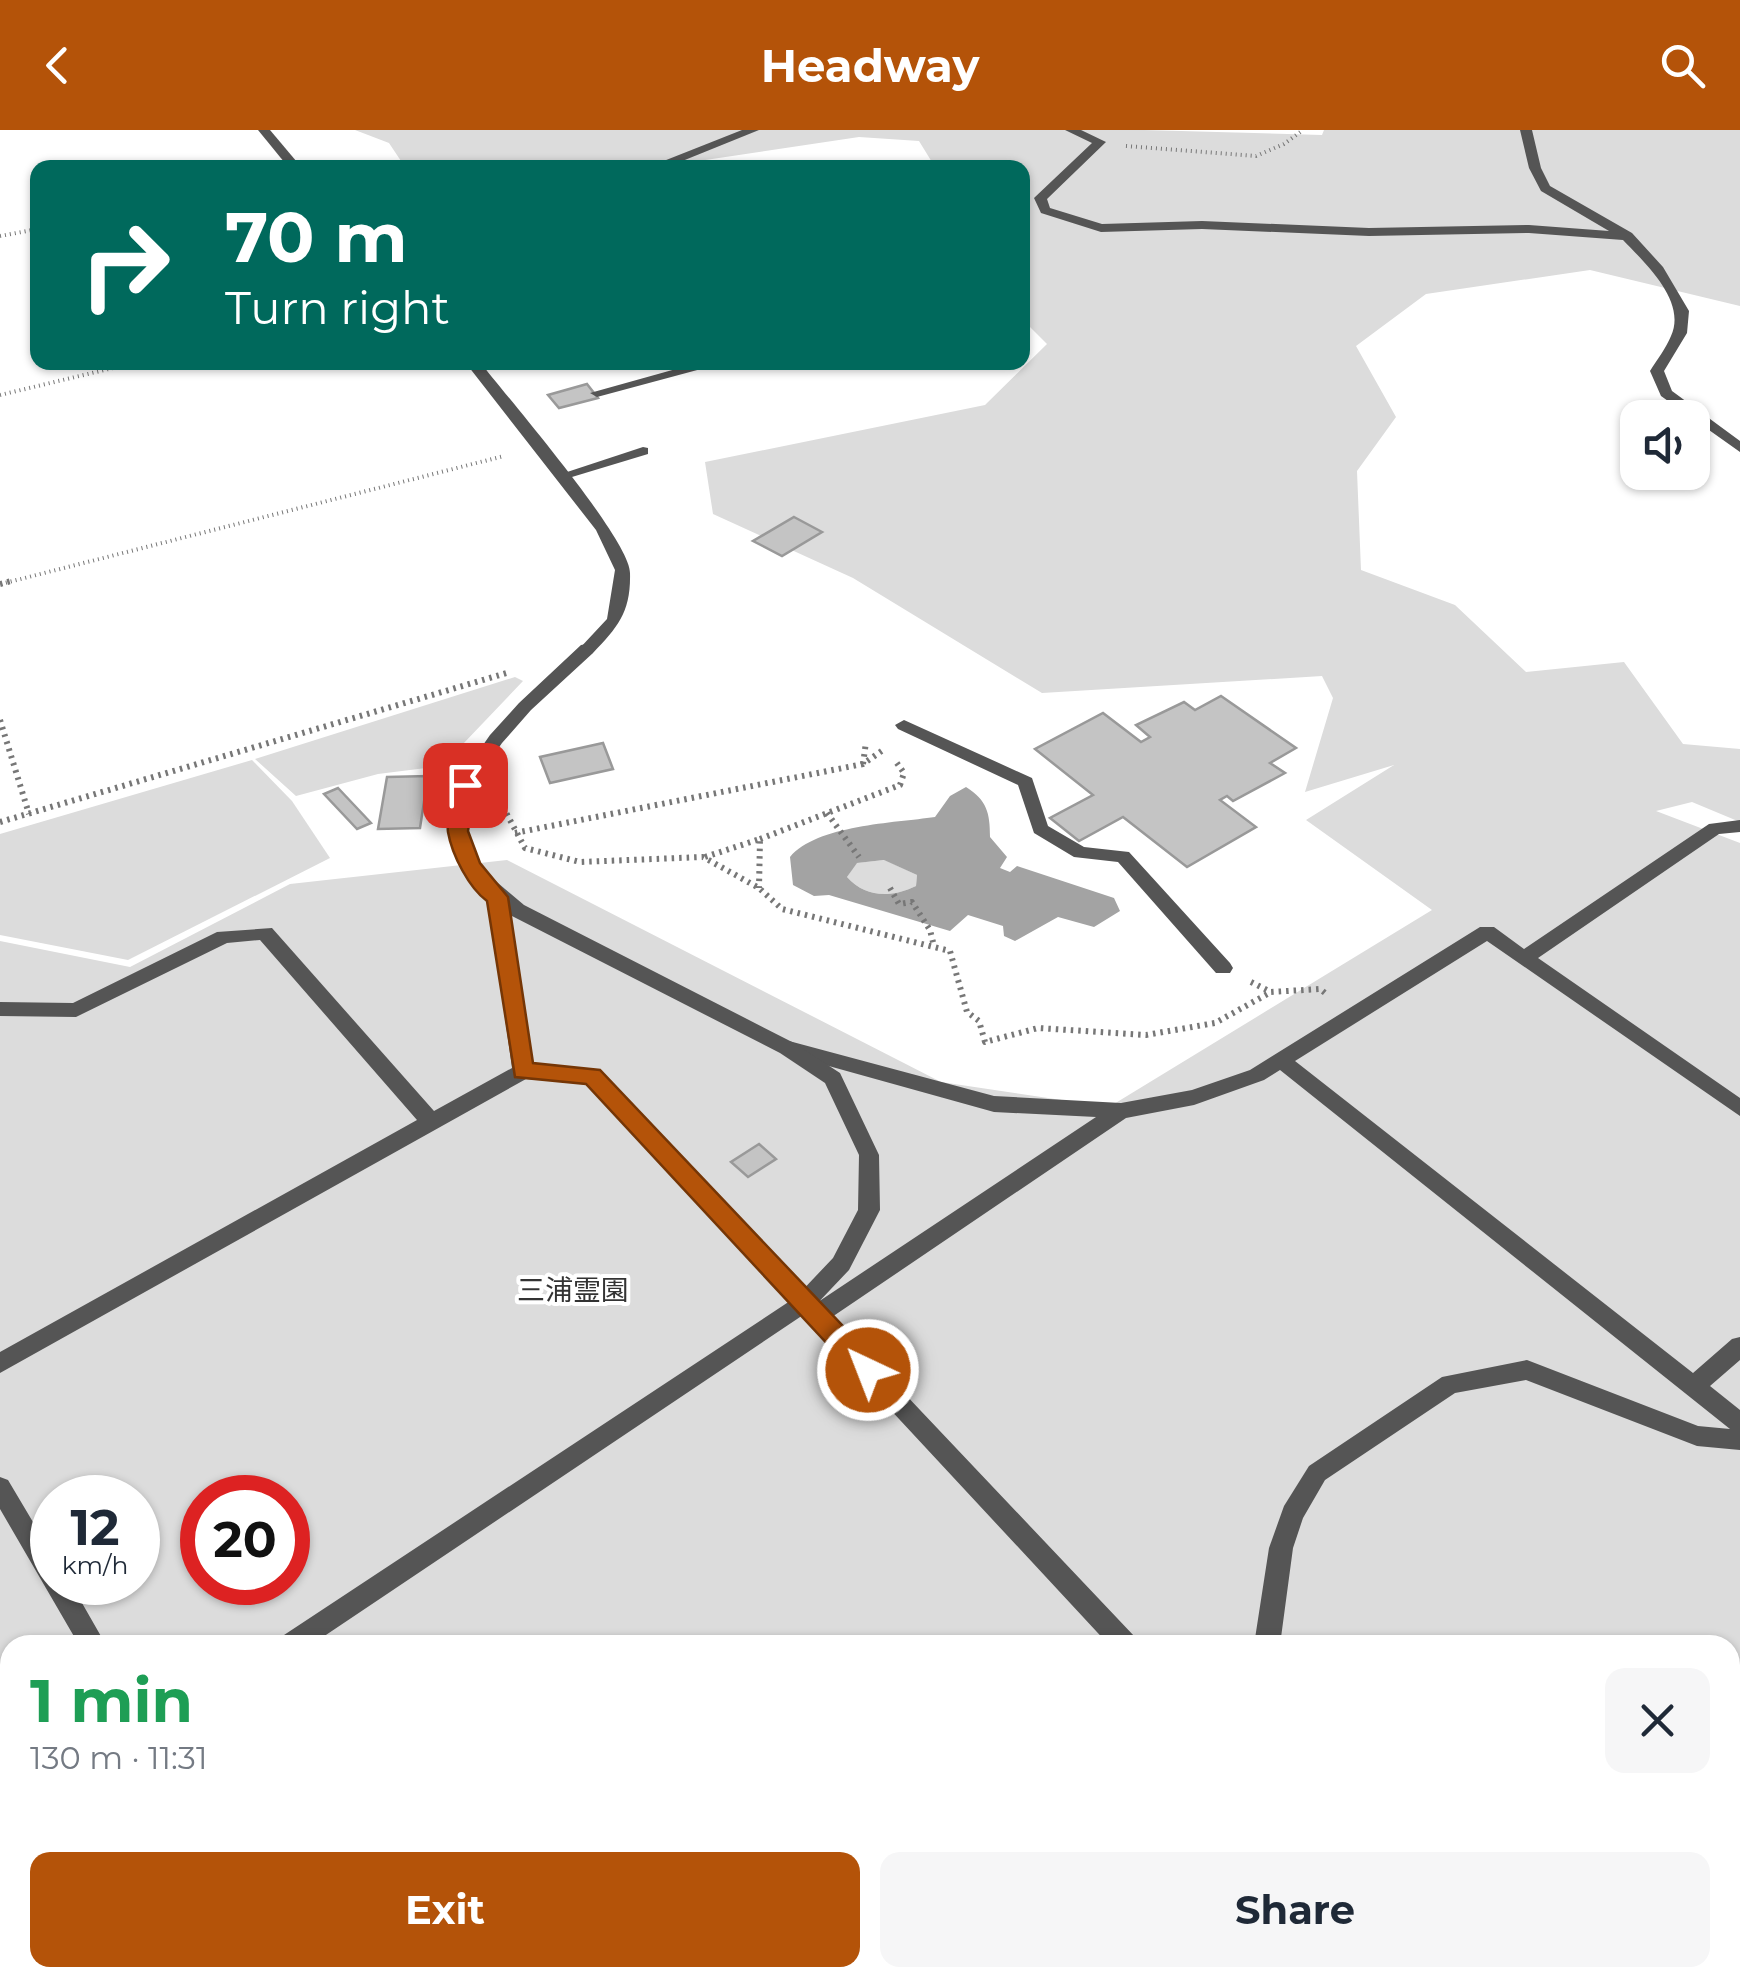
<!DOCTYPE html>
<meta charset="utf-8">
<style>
body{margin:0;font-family:Montserrat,"Noto Sans JP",sans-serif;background:#f6f6f7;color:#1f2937;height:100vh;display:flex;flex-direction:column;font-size:38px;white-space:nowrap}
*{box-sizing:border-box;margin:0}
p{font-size:32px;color:#747a83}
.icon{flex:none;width:55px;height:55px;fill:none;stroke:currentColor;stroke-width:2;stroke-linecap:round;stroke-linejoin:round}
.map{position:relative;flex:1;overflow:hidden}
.sheet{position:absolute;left:0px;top:1505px;width:1740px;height:352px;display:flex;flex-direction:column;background:#fff;border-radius:30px 30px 0 0;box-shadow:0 2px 8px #0004}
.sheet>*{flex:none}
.banner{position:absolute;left:30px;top:30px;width:1000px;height:210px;border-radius:20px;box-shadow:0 2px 8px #0004;background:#00695c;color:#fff;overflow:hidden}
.tools{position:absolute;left:1620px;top:270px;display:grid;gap:20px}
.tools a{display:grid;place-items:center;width:90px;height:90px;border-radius:20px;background:#fff;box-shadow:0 2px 8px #0004;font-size:50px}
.speed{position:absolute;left:30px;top:1345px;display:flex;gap:20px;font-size:50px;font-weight:700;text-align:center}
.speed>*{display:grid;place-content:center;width:130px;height:130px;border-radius:50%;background:#fff;box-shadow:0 2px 8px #0004;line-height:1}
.speed small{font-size:25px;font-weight:400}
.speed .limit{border:15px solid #d22;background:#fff;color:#111}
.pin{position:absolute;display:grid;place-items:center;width:85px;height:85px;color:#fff;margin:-42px;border-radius:20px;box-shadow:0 5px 15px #0006}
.me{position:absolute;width:110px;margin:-55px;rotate:317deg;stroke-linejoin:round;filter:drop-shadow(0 0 8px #0008)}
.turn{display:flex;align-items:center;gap:35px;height:210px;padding:0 30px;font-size:45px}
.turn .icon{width:130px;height:130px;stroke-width:2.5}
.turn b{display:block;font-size:70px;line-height:85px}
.round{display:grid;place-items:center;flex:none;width:105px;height:105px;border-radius:20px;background:#f6f6f7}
.summary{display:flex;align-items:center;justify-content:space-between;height:170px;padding:0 30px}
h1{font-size:60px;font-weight:700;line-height:75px;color:#1e9e55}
.action{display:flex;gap:20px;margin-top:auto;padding:20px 30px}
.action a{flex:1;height:115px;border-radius:20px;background:#b45309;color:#fff;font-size:40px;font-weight:700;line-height:115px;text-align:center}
.action a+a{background:#f6f6f7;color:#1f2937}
header{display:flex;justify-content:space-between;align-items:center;height:130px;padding:0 30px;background:#b45309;color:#fff;font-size:45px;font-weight:700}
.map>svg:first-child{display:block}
</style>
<header><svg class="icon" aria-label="back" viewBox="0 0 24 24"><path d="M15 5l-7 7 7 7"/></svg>Headway<svg class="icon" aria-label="search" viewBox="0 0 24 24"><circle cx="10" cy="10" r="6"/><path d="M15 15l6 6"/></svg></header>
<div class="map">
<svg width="1740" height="1857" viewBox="0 0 1740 1857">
<rect width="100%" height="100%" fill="#fff"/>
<g fill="#dcdcdc" fill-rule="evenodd">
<path d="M355,0H1144L1322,5L1324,0H1740V176L1590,140L1426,164L1356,216L1396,287L1357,341L1361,440L1455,475L1526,542L1624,532L1683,614L1740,619V692L1692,672L1656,681L1740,713V1857H0V811L130,837L290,754L507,730L941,952L1109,977L1432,780L1306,690L1394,635L1305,662L1333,568L1322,546L1042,563L853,448L713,384L705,332L985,275L1047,214L1023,190L1022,38L935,37L919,11L859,7L652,38L405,37L389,13ZM52,1368H138V1452H52ZM202,1368H288V1452H202ZM10,1515H1730V1848H10Z"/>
<polygon points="515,547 523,551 442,636 378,644 296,666 255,629"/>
<polygon points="252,630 292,671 330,728 128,830 0,805 0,704"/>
<path d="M885,730L917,745L916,756C891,768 866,768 847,747L856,733Z"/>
</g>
<path fill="#a3a3a3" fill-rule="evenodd" d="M966,657C987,670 990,683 990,707L1007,727L1000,738L1010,742L1017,736L1114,768L1120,781L1094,797L1058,787L1015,811L1004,806L1003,796L968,785L950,801L829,765L814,766L793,755L790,727C817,695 894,693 935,687L950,666ZM884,730L917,745L916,756C891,768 866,768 847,747L857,733Z"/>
<g fill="#c4c4c4" stroke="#999" stroke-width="2.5">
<polygon points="587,254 598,268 559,278 548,265"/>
<polygon points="794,387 822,402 782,426 753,411"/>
<polygon points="1221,566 1296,618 1270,633 1285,643 1233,671 1227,666 1220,670 1256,697 1187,737 1123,687 1079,711 1050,688 1093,665 1035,619 1103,583 1141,612 1150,607 1136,595 1184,572 1195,580"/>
<polygon points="603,613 613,639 550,653 540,627"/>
<polygon points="428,646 420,698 378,699 387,647"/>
<polygon points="338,658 371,693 357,699 324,664"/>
<polygon points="759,1014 776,1029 748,1047 731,1032"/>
</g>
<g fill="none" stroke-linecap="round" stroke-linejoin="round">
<g stroke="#777" stroke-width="4" stroke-dasharray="1 4" stroke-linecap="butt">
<polyline points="1126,16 1256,26 1284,14 1303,0"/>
<polyline points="0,106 38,99"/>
<polyline points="0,265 138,232"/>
<polyline points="1,454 504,326"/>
</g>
<g stroke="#777" stroke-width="6" stroke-dasharray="2.5 5" stroke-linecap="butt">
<polyline points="0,454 11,451"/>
<polyline points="0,590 29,684"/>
<polyline points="863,634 866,612"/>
<polyline points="503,677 525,718 580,732 703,727 759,758 782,779 950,821 967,882 979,891 985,912 1038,898 1146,905 1215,893 1271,862"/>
<polyline points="827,683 859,727"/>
<polyline points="0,692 510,542"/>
<polyline points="515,703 863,634 883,620"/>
<polyline points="760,709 900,655 904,643 894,629"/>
<polyline points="705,727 760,709 759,758"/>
<polyline points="890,758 899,774 912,772 930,800 934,816"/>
<polyline points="1251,852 1271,862 1320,859 1325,863"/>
</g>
<g fill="#555" fill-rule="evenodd">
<polygon points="582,232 574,237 567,233 567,232"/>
<polygon points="701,232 727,232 597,267 590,263"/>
<polygon points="643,317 648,318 648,324 562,350 555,346"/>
<polygon points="1740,690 1740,702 1719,704 1538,828 1740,968 1740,986 1487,811 1295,931 1693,1243 1732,1209 1740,1207 1740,1230 1710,1256 1740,1280 1740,1320 1697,1316 1526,1250 1455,1263 1325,1350 1303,1388 1293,1418 1280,1515 1254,1515 1269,1418 1284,1376 1309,1336 1442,1247 1527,1230 1698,1296 1730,1299 1280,940 1264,950 1194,975 1126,988 832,1187 1135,1507 1139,1515 1109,1515 587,953 526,949 0,1243 0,1222 417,990 260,810 227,813 76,887 0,886 0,872 73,873 217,802 272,798 434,981 512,938 488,767 497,761 504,762 532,934 599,941 818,1172 1096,987 994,982 782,923 779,918 782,913 789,911 994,966 1121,973 1192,960 1250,940 1480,797 1494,797 1524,819 1709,694"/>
<polygon points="0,1347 8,1350 52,1424 52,1452 70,1452 106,1515 79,1515 0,1379"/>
<polygon points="275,1848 305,1848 309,1857 279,1857"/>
<polygon points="936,1848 969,1848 965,1857 932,1857"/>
</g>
<polygon fill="#555" fill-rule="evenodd" points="904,590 1032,648 1048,696 1084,717 1129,722 1230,833 1233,838 1230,843 1216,843 1118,732 1074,727 1034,703 1018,655 898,599 895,595"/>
<g fill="#555" fill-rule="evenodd">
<polygon points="258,0 270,0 302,38 289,38"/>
<polygon points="742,0 759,0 665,38 646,38"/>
<path d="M1065,0H1081L1106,12L1047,69L1050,78L1102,94L1202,91L1369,98L1529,95L1609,101L1541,61L1529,38L1520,0H1532L1541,38L1550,56L1632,103L1663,137L1689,181L1687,203L1664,241L1672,261L1740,311V322L1661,266L1650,241C1657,230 1666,218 1671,206C1687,171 1645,133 1623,110L1529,103L1369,106L1202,99L1101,102L1041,83L1034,68L1092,13Z"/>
<path d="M465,232H480C507,267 630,409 630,443C631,482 618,497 593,523L587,524L579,519L607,489L615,440L596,400Z"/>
</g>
<g fill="#555" fill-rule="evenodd">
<polygon points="587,514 593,515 593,523 531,580 502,613 481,643 469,676 469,711 485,742 524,775 794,913 840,943 879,1025 880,1080 849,1140 812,1179 311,1515 277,1515 281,1507 796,1167 833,1128 858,1080 859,1025 825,953 780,923 510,785 471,750 451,711 451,676 467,638 490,605 519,573 581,515"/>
<polygon points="10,1685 10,1713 0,1717 0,1689"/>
</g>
</g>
<path fill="#b45309" stroke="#753606" stroke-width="2.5" d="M465,648L475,655L468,701L480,733L508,767L533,933L600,940L878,1233L881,1240L878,1248L868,1251L859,1248L586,954L515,947L487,771C469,758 452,725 448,702C446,688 453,669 455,655Z"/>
<g text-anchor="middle" stroke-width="8" stroke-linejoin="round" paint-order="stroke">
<g font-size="28" fill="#333" stroke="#fff">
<text x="573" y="1170">三浦霊園</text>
</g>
</g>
</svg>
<div class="tools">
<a><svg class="icon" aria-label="sound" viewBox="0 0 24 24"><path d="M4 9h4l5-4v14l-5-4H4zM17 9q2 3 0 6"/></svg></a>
</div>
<div class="speed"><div>12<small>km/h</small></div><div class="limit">20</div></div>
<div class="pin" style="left:465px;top:655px;background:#d93025"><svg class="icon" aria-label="arrive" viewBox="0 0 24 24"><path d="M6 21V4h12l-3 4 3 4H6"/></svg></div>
<svg class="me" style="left:868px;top:1240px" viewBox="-20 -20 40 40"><circle r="17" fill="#b45309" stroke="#fff" stroke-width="3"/><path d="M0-11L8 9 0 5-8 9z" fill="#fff"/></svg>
<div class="banner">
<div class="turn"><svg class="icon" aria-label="right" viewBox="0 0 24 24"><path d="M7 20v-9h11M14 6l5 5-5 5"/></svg><div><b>70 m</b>Turn right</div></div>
</div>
<section class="sheet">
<div class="summary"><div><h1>1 min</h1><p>130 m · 11:31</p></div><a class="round"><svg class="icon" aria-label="close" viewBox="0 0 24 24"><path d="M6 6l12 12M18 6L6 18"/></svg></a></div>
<div class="action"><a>Exit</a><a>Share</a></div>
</section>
</div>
